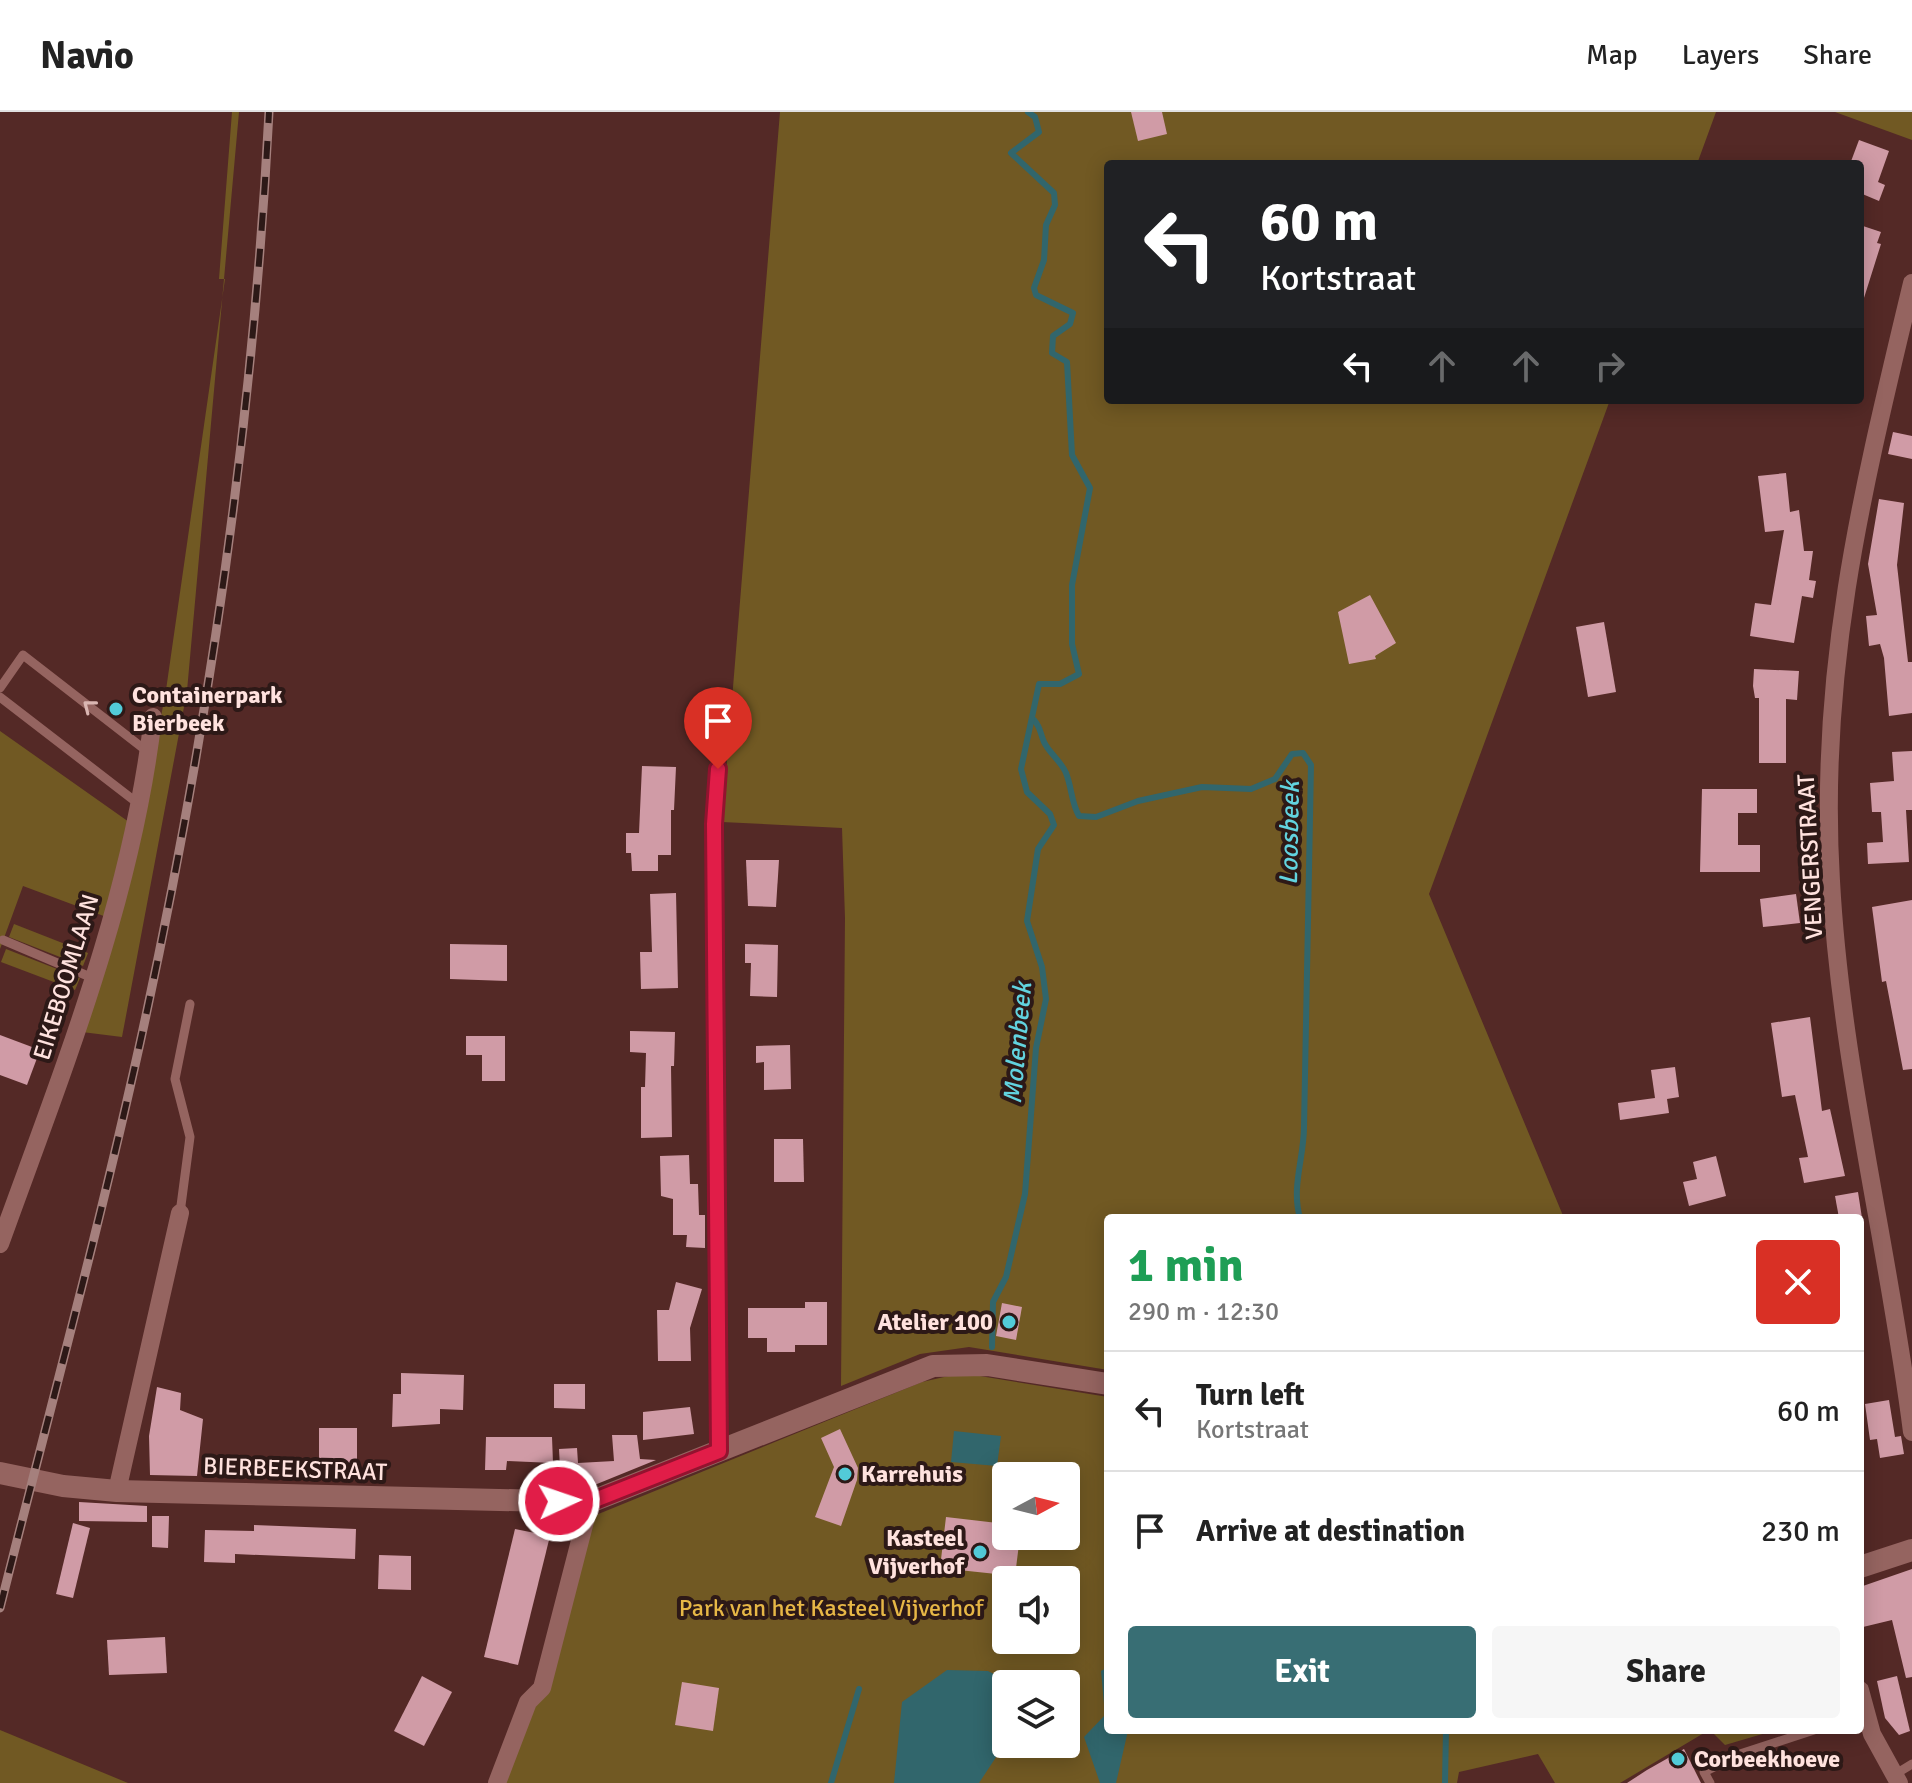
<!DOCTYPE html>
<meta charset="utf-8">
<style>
body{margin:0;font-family:Signika,sans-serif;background:#f6f6f6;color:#222;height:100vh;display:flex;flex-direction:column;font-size:30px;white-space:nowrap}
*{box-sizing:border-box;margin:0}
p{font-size:26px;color:#767676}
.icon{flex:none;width:44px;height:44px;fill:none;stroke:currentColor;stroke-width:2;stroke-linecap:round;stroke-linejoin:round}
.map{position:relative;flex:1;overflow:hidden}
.side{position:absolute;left:1104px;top:1102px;width:760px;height:520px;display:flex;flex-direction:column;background:#fff;border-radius:8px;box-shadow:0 4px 20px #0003}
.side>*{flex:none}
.banner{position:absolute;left:1104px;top:48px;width:760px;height:244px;border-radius:8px;box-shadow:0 4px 20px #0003;background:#202124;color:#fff;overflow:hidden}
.needle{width:52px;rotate:83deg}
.buttons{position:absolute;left:992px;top:1350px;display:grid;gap:16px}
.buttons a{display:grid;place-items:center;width:88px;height:88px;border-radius:8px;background:#fff;box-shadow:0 4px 20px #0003;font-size:40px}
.pin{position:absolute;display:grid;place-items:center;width:68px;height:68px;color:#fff;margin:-82px -34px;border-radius:50% 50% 50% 0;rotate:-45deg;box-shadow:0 0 8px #0007}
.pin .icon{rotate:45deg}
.me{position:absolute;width:88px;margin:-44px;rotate:87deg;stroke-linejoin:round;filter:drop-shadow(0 0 6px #0008)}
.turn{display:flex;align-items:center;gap:28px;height:168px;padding:0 24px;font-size:36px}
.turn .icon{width:104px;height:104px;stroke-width:2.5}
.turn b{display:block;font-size:56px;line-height:68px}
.lanes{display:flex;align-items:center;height:76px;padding:0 24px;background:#0003;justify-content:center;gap:40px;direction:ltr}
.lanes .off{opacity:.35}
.round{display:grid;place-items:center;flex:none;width:84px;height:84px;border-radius:8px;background:#f6f6f6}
.overview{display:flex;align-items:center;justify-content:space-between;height:136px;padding:0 24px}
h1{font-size:48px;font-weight:700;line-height:60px;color:#1e9e55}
.cta{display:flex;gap:16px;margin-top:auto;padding:16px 24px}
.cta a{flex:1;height:92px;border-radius:8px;background:#386e74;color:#fff;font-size:32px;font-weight:700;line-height:92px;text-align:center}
.cta a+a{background:#f6f6f6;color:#222}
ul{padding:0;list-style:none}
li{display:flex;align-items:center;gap:24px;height:120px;padding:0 24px;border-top:2px solid #e0e0e0}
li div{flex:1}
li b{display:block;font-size:30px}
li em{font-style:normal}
header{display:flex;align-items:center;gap:48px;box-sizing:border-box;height:112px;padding:0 40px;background:#fff;border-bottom:2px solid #e0e0e0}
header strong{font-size:38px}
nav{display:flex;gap:44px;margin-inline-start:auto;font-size:28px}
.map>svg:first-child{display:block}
</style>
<header>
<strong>Navio</strong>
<nav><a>Map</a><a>Layers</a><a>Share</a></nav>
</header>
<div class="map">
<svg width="1912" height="1671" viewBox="0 0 1912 1671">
<rect width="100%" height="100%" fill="#542926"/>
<g fill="#715923" fill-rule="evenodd">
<polygon points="232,0 239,0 187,579 122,925 82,920 144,695 166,578 225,167 219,167"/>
<polygon points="780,0 1716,0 1697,52 1108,52 1108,288 1610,288 1429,782 1564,1106 1108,1106 1108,1258 969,1235 920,1242 841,1274 845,806 842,716 722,710"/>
<polygon points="1835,0 1912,0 1912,28"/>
<polygon points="0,619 129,710 109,806 23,774 0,837"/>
<polygon points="14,812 88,841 83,854 9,825"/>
<polygon points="6,837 80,866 75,878 1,850"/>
<path d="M953,1263L980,1264L1108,1285V1618H1709L1620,1671H1555L1538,1642L1459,1660L1457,1671H505L591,1405L922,1270ZM1006,1364H1066V1424H1006ZM1006,1468H1066V1528H1006ZM1006,1572H1066V1632H1006Z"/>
<polygon points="0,1618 128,1671 0,1671"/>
<polygon points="1710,1618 1776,1618 1725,1633"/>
</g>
<g fill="#31666c">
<polygon points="954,1319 1001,1324 997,1354 951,1350"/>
<polygon points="1108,1555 1108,1618 1127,1618 1127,1623 1116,1671 1100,1671 1084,1625 1105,1603 1101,1559"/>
<polygon points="947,1558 988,1559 1013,1572 1006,1572 1006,1630 979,1671 894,1671 902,1590"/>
</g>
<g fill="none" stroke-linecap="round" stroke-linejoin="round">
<g stroke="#31666c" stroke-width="6">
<path d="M1034,608C1041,616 1040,621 1044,630C1049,641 1061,649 1066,661C1072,676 1071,690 1079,704L1096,705L1138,689L1202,675L1251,677L1275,667L1292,642L1303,641L1311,653C1309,774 1306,894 1304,1015C1304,1046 1291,1075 1300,1106"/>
<polyline points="992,1235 993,1190 1006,1165 1025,1082 1036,936 1046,887 1042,855 1027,809 1038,737 1054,713 1050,702 1027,680 1021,657 1039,572 1060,572 1079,562 1072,532 1072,473 1090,376 1072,343 1067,250 1052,241 1053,224 1070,212 1073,201 1036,183 1034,176 1044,148 1046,113 1055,93 1054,81 1011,41 1039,20 1035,5 1028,0"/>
<polyline points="831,1671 859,1577"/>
<polyline points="1445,1671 1446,1618"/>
</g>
</g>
<g fill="#d09ba6">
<polygon points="1131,0 1162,0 1167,22 1138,29"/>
<polygon points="1859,28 1889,39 1878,70 1885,73 1879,89 1860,81 1860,52 1850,52"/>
<polygon points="1860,113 1881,120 1877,131 1881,132 1864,186 1860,186"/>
<polygon points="1893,320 1912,324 1912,347 1888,342"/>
<polygon points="1786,361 1790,400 1799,398 1804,439 1813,439 1809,468 1816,469 1813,486 1802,484 1794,531 1750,524 1755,491 1771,493 1784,418 1765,420 1758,364"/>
<polygon points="1879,387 1904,391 1897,453 1908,550 1912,550 1912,601 1889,604 1884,546 1880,532 1869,534 1866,504 1877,503 1868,452"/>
<polygon points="1370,483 1396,531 1375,544 1376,547 1349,552 1338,500"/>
<polygon points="1604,510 1616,580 1588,585 1576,515"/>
<polygon points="1754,557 1799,559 1797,588 1786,587 1786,651 1759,651 1759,586 1755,586 1753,574"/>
<polygon points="1912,639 1912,698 1906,698 1909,750 1868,752 1867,731 1883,730 1881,700 1872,700 1870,671 1894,669 1892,640"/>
<polygon points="642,654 676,655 674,698 671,698 671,743 658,743 658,759 632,759 631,741 626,741 626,721 639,721"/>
<polygon points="1702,677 1757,677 1757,701 1738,701 1738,733 1760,733 1760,760 1700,760"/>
<polygon points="746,748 779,748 776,795 748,794"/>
<polygon points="676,781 678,876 641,877 640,840 652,840 650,782"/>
<polygon points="1796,782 1800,811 1763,815 1760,787"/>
<polygon points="1912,788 1912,957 1903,958 1886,869 1882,870 1872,795"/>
<polygon points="450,832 507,833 507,869 450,867"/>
<polygon points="745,832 778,833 777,885 750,884 751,851 745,851"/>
<polygon points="1810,905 1822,999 1830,997 1845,1064 1804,1071 1799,1046 1808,1045 1795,983 1782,985 1771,911"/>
<polygon points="630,919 675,920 674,954 671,954 672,1025 641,1026 641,975 645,975 646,941 630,940"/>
<polygon points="0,923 40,938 27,973 0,963"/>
<polygon points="466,924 505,924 505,969 482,969 482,943 466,943"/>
<polygon points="790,933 791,977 764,978 764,950 756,951 756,934"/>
<polygon points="1675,955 1679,985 1667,987 1669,1001 1620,1008 1618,991 1655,986 1651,958"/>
<polygon points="774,1027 803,1027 804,1070 774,1070"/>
<polygon points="689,1043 690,1072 698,1072 699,1103 705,1103 705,1136 686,1135 687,1123 673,1123 673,1087 661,1084 660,1044"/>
<polygon points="1716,1044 1726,1084 1689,1094 1683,1070 1697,1067 1693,1050"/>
<polygon points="1858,1080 1862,1106 1839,1106 1835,1084"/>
<polygon points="676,1170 702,1177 690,1216 691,1249 658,1249 657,1198 669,1198"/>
<polygon points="805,1190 827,1190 827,1233 795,1233 795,1240 767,1240 767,1226 748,1226 748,1196 805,1196"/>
<polygon points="1002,1191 1022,1195 1016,1228 996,1224"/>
<polygon points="401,1261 464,1263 463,1298 440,1297 440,1312 392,1315 393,1282 401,1282"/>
<polygon points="554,1272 585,1272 585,1297 554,1296"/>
<polygon points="157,1275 181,1281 180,1298 203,1307 197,1364 150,1363 149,1324"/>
<polygon points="1889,1288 1895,1325 1901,1324 1904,1342 1880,1346 1877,1327 1870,1328 1865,1292"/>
<polygon points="690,1295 694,1322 643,1328 643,1300"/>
<rect x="319" y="1316" width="38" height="37"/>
<polygon points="840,1317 858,1356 857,1368 841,1414 815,1405 834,1355 821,1326"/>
<polygon points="612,1323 637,1323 640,1347 656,1348 592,1374 561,1375 559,1337 577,1336 578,1351 614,1349"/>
<polygon points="486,1325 552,1325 553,1351 507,1349 506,1358 485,1358"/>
<polygon points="79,1390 147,1394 147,1410 79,1409"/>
<polygon points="152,1404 169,1404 168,1436 152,1435"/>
<polygon points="946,1405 1006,1412 1006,1424 1020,1424 1015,1464 940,1456"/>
<polygon points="73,1411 90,1416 73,1486 56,1482"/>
<polygon points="254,1413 356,1417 355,1447 235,1442 235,1451 204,1450 205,1418 254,1419"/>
<polygon points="515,1417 550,1424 518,1553 484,1545"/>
<polygon points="379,1443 411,1444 411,1478 378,1477"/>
<polygon points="1912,1457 1912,1565 1906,1566 1892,1508 1863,1515 1860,1475"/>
<polygon points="165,1525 167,1561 109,1563 107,1528"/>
<polygon points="422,1564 452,1580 424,1634 394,1619"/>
<polygon points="1897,1564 1910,1619 1899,1623 1885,1606 1877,1569"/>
<polygon points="682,1570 719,1576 713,1619 675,1613"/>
<polygon points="1684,1637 1701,1671 1627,1671 1647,1658"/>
</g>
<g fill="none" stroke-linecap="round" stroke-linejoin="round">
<g stroke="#956460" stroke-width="9">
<polyline points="0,576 23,543 148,640"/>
<polyline points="0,585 140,693"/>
<polyline points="3,828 95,867"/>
<polyline points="180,1101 190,1025 175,967 190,892"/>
<polyline points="1894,1663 1912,1652"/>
<polyline points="1710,1671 1704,1660 1740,1642 1814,1618"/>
</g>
<g stroke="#956460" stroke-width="18">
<path d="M1912,171C1863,376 1818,555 1831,769C1841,954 1889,1136 1912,1320"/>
<polyline points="718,657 714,712 719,1339"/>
<path d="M0,1132C62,960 132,788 153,605"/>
<polyline points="117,1379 180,1101"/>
<polyline points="1860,1578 1872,1622 1899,1671"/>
<polyline points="497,1671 528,1590 542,1576 590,1390"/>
</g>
<g stroke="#956460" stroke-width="22">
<polyline points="0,1361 63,1374 117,1379 590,1390 933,1254 987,1253 1108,1272"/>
<polyline points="1860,1455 1912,1438"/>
</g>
<defs>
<path id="rail" d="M0,1496C47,1308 98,1121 140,931C207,626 253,312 269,0"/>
</defs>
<use href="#rail" stroke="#a5807d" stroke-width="9"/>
<use href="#rail" stroke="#2d1917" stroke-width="6" stroke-dasharray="18" stroke-linecap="butt"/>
</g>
<defs><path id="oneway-chevron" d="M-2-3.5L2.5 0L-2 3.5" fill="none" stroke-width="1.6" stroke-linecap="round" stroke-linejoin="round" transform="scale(2)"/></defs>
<use stroke="#dab6b2" href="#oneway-chevron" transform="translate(89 594) rotate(-142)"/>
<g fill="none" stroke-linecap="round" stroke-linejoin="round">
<defs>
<polyline id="route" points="559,1389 590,1390 719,1339 714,712 718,657"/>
</defs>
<use href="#route" stroke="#92132f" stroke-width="20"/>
<use href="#route" stroke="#e11d48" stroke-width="14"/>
</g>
<g fill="#52cbd8" stroke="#2d1917" stroke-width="3">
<circle cx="116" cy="597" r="8"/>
<circle cx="1009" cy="1210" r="8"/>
<circle cx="845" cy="1362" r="8"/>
<circle cx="980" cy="1440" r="8"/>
<circle cx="1678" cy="1647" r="8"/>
</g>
<g text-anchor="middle" stroke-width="8" stroke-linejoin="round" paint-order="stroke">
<g font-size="24" font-weight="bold" fill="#ffe2de" stroke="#2d1917" text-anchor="start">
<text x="132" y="591">Containerpark<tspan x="132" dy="28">Bierbeek</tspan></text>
<text x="993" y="1218" text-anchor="end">Atelier 100</text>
<text x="861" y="1370">Karrehuis</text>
<text x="964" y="1434" text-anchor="end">Kasteel<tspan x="964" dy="28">Vijverhof</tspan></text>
<text x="1694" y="1655">Corbeekhoeve</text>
</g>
<g font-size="24" fill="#ffe2de" stroke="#2d1917">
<text transform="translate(1810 745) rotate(-93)" y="8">VENGERSTRAAT</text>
<text transform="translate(66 865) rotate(-73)" y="8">EIKEBOOMLAAN</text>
<text transform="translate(295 1357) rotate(2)" y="8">BIERBEEKSTRAAT</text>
</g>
<g font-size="24" fill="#e7b746" stroke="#2d1917">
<text x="831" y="1504">Park van het Kasteel Vijverhof</text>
</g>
<g font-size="26" font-style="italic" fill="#62d3df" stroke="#2d1917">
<text transform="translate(1289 721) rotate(-89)" y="9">Loosbeek</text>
<text transform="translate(1017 931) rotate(-85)" y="9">Molenbeek</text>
</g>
</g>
</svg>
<div class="buttons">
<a><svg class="needle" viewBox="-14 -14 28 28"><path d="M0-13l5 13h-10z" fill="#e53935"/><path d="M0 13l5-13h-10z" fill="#767676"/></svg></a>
<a><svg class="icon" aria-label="sound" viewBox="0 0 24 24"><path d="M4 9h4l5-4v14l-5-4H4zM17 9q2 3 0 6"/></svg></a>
<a><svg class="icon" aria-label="layers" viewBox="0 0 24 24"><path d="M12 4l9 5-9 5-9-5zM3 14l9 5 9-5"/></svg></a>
</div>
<div class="pin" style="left:718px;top:657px;background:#d93025"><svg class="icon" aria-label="arrive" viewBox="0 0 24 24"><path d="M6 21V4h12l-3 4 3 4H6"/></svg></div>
<svg class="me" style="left:559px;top:1389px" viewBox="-20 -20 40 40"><circle r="17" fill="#e11d48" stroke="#fff" stroke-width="3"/><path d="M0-11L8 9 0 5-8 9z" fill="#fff"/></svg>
<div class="banner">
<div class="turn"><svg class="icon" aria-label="left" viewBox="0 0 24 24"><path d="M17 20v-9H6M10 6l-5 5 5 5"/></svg><div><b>60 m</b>Kortstraat</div></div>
<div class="lanes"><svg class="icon" aria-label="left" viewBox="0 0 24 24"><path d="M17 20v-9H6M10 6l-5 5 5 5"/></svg><svg class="icon off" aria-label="ahead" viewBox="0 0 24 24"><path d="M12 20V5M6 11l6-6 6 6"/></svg><svg class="icon off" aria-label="ahead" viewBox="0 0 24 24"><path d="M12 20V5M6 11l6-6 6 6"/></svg><svg class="icon off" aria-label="right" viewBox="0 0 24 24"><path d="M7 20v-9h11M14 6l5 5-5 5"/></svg></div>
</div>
<section class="side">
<div class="overview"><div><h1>1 min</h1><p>290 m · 12:30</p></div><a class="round" style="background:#d93025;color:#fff"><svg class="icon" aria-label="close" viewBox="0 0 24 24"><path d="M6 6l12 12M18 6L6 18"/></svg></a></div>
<ul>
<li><svg class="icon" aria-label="left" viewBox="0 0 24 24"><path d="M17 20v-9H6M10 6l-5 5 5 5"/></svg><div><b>Turn left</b><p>Kortstraat</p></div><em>60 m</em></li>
<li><svg class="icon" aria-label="arrive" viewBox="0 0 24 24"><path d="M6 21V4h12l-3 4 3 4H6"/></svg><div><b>Arrive at destination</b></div><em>230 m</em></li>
</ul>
<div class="cta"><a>Exit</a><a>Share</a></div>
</section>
</div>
